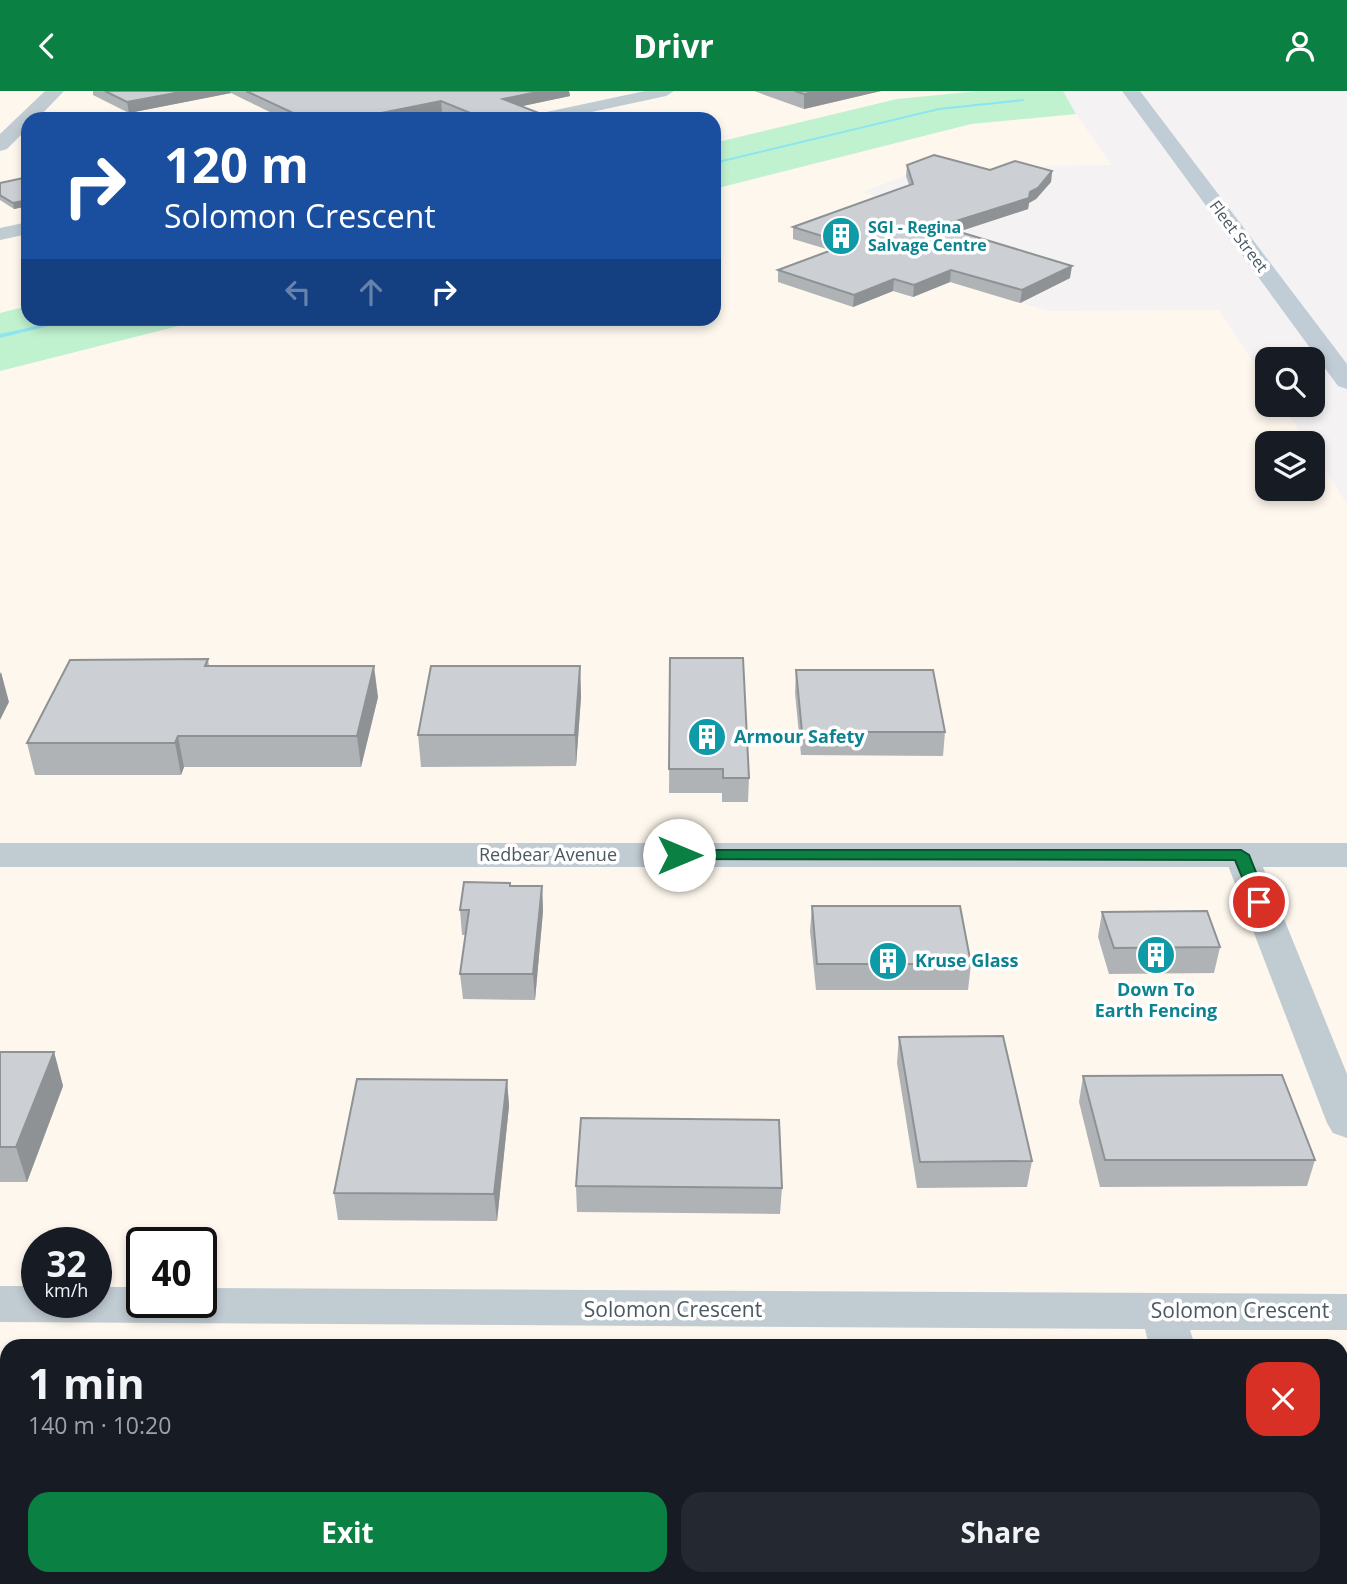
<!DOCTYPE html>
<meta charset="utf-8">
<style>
body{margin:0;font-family:"Open Sans",sans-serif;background:#242831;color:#f1f3f6;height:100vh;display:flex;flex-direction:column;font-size:26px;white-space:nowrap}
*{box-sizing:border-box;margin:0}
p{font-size:23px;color:#9ea1a6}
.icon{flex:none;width:38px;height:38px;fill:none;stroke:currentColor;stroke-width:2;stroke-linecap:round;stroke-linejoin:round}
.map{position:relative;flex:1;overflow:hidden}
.side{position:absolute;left:0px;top:1248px;width:1348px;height:247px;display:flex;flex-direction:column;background:#171b24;border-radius:21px 21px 0 0;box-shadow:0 4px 10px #0003}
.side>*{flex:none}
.top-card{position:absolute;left:21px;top:21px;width:700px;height:214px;border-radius:21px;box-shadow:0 4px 10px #0003;background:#1a4fa0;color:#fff;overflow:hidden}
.controls{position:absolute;left:1255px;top:256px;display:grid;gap:14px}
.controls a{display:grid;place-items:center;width:70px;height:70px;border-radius:14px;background:#171b24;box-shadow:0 4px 10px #0003;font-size:35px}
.speed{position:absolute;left:21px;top:1136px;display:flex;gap:14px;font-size:35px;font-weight:700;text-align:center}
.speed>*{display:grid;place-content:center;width:91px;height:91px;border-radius:50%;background:#171b24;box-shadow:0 4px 10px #0003;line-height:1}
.speed small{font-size:18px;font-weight:400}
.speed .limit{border:4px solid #111;border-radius:10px;background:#fff;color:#111}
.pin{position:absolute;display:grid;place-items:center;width:60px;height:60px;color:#fff;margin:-30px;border:4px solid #fff;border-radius:50%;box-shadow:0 2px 7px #0007}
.me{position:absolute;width:77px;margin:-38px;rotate:90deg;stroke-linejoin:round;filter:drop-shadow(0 0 5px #0008)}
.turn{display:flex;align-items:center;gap:24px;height:147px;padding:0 28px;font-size:32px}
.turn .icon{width:91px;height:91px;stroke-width:2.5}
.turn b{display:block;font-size:49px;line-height:60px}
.lanes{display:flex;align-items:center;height:66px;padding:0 28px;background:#0003;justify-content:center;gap:35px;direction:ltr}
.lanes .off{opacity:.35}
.round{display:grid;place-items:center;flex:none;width:74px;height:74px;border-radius:21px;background:#242831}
.summary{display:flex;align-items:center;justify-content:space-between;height:119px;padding:0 28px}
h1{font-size:42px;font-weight:700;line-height:52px}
.button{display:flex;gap:14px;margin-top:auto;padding:14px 28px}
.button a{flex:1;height:80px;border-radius:21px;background:#0b8043;color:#fff;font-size:28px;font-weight:700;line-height:80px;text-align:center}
.button a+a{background:#242831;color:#f1f3f6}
header{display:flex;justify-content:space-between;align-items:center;height:91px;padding:0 28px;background:#0b8043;color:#fff;font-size:32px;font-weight:700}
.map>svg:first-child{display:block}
</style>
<header><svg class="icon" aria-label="back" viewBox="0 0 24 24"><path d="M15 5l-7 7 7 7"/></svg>Drivr<svg class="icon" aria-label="person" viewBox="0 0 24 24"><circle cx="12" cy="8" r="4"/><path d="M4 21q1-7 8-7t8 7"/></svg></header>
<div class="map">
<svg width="1347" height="1493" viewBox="0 0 1347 1493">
<rect width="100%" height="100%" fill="#f4f2f2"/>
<g fill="#fdf7ed" fill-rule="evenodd">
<polygon points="0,0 979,0 897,8 714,52 714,28 28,28 28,215 0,222"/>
<path d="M1076,23L1112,74L1044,75L1014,81L933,75L862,101L894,111L794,148L847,165L853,216L893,200L913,206L950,191L1049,220L1219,219L1267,291V313H1282L1307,352H1267V397H1312L1313,360L1347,413V1493H0V280L206,228H714V98L972,33ZM37,1152H96V1211H37ZM142,1152H201V1211H142ZM7,1255H1340V1488H7Z"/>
</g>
<g fill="#c1f2cf">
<polygon points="979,0 1063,0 1076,23 971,33 714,98 714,52 897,8"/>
<polygon points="28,215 28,228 206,228 0,280 0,222"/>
</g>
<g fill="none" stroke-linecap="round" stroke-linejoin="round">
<g fill="#8de5f0" fill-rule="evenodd">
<polygon points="1023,8 1024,10 939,19 714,73 714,71 939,17"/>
<polygon points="68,228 76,228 0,247 0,243"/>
</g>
<g fill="#c0cbd2" fill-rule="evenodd">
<polygon points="645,0 674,0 666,5 559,28 529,28 537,23"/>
<polygon points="28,131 28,143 0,149 0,137"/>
<polygon points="1241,754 1253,757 1258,764 1347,983 1347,1047 1333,1042 1327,1032 1224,764 1229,757"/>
<polygon points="0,1195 37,1195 37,1211 96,1211 96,1196 142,1196 142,1211 201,1211 201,1197 1347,1203 1347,1239 1190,1239 1195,1255 1149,1255 1145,1238 0,1231"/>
<polygon points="1208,1488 1259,1488 1261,1493 1209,1493"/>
</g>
<g fill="#c0cbd2" fill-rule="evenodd">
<polygon points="45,0 64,0 37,28 28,28 28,37 7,58 0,60 0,43"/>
<rect x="0" y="752" width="1347" height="24"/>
</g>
<polygon fill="#c0cdd6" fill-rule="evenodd" points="1122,0 1140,0 1347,273 1347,298 1338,295"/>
</g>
<g fill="#afb3b6">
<polygon points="93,0 569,0 570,5 521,15 554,28 458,28 442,21 407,28 284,28 231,2 129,22 93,4"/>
<polygon points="754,0 881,0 804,18"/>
<polygon points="907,74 990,79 1052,80 1051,91 1036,108 1029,112 1028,118 958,141 1070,187 1020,212 950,191 913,206 893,200 853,216 778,191 778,179 830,159 793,148 793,136 909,94 906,85"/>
<polygon points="28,86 28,115 14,118 0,109 0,92"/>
<polygon points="670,567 749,687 748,711 722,711 722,702 669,702"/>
<polygon points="208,568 209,575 378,606 361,676 184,676 181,684 35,684 27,652"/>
<polygon points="580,575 581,606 576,675 421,676 418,644"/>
<polygon points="796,579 945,641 943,665 801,664 795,602"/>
<polygon points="510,795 542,795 543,820 535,909 463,908 460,883 466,844 462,844 460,819"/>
<polygon points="812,815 971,873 968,899 816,899 810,840"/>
<polygon points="1102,821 1220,856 1214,882 1109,883 1098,846"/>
<polygon points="899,946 1032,1070 1027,1096 917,1097 897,972"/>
<polygon points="0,961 54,961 63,995 27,1091 0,1091"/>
<polygon points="1083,985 1315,1069 1307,1095 1100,1096 1079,1011"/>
<polygon points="507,989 509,1015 497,1130 338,1129 334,1102"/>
<polygon points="576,1095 782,1097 780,1123 577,1121"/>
</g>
<g fill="#8f9294">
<polygon points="186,0 230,0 231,2 129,22 127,11"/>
<polygon points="542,0 569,0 570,5 504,19 503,8"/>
<polygon points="818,0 881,0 804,18 804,3"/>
<polygon points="441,10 442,21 407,28 351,28"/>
<polygon points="1052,80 1051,91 1036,108 1029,112 1028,118 939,147 940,135 1030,101"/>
<polygon points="28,109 28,115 14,118 13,112"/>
<polygon points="1072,175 1070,187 1020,212 1022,199"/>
<polygon points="951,179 950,191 913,206 914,194"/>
<polygon points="894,188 893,200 853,216 854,204"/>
<polygon points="374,575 378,606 361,676 357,645"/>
<polygon points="580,575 581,606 576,675 575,644"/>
<polygon points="1,581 9,611 0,629 0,583"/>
<polygon points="178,645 184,676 181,684 175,652"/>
<polygon points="542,795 543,820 535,909 533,883"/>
<polygon points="54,961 63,995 27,1091 16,1056"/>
<polygon points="507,989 509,1015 497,1130 494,1103"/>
</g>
<g fill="#ccd0d4" stroke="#8f9294" stroke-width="2">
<polygon points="105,0 186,0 127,11"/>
<polygon points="246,0 542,0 503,8 554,28 485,28 441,10 351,28 306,28"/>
<polygon points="795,0 818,0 804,3"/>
<polygon points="934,64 990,79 1015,70 1052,80 1038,97 1030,101 1029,107 940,135 1072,175 1022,199 951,179 914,194 894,188 854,204 778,179 848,153 793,136 913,93 907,74"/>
<polygon points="28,86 28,109 13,112 0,104 0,92"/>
<polygon points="670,567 743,567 749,687 723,687 723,678 669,678"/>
<polygon points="208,568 205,575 374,575 357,645 178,645 175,652 27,652 70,569"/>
<polygon points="431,575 580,575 575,644 418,644"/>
<polygon points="796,579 933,579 945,641 802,641"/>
<polygon points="464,791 510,792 510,795 542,795 533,883 460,883 469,819 460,819"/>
<polygon points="812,815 960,815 971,873 817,873"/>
<polygon points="1207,820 1220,856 1114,857 1102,821"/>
<polygon points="1003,945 1032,1070 920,1071 899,946"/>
<polygon points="0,961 54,961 16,1056 0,1056"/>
<polygon points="1282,984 1315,1069 1105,1069 1083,985"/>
<polygon points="357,988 507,989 494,1103 334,1102"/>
<polygon points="581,1027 779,1029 782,1097 576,1095"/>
<polygon points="658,1488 1044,1488 1045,1493 657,1493"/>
</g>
<polygon fill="#0b8043" stroke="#07532c" stroke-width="2" points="679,759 1241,759 1249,764 1268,811 1259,817 1254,815 1235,769 673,768 671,764"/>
<defs>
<symbol id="building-disc" viewBox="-11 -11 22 22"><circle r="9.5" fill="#0f9aa8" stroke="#fff"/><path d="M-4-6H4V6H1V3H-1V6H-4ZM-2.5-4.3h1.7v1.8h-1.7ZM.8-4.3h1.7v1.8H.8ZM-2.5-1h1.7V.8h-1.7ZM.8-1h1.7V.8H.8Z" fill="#fff"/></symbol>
</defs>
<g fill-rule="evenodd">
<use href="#building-disc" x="819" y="123" width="44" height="44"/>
<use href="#building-disc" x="685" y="624" width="44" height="44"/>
<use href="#building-disc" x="1134" y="842" width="44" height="44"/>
<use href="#building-disc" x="866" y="848" width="44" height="44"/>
</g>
<g text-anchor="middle" stroke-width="7" stroke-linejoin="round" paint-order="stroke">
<g font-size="16" font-weight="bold" fill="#0d838f" stroke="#fff" text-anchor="start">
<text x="868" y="142">SGI - Regina<tspan x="868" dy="18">Salvage Centre</tspan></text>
</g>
<g font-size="16" fill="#495861" stroke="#fff">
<text transform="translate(1239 145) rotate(53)" y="6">Fleet Street</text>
</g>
<g font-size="18" font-weight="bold" fill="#0d838f" stroke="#fff" text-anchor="start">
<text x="734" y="652">Armour Safety</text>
<text x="915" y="876">Kruse Glass</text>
<text x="1156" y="905" text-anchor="middle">Down To<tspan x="1156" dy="21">Earth Fencing</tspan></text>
</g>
<g font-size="18" fill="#495861" stroke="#fff">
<text x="548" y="770">Redbear Avenue</text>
</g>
<g font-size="21" fill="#495861" stroke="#fff">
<text x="673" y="1226">Solomon Crescent</text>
<text x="1240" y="1227">Solomon Crescent</text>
</g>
</g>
</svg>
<div class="controls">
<a><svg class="icon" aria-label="search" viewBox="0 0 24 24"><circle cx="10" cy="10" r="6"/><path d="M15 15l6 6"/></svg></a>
<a><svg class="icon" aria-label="layers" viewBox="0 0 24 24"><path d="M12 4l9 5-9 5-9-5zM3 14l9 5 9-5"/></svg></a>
</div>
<div class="speed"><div>32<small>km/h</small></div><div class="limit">40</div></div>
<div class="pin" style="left:1259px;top:811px;background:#d93025"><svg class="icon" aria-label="arrive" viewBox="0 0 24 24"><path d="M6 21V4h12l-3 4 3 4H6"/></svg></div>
<svg class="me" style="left:679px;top:764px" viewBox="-20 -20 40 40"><circle r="19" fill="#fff"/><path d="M0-13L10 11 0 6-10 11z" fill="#0b8043"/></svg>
<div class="top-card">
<div class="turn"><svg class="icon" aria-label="right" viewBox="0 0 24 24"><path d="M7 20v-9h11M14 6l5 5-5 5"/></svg><div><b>120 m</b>Solomon Crescent</div></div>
<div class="lanes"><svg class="icon off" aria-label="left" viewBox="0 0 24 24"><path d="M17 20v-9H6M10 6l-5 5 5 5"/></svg><svg class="icon off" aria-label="ahead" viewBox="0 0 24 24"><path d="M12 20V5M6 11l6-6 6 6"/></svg><svg class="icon" aria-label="right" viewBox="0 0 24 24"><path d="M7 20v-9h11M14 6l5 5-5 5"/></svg></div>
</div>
<section class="side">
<div class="summary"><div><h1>1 min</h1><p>140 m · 10:20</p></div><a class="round" style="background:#d93025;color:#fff"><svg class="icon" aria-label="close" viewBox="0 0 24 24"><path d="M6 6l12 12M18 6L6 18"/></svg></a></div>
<div class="button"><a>Exit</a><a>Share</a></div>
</section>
</div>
